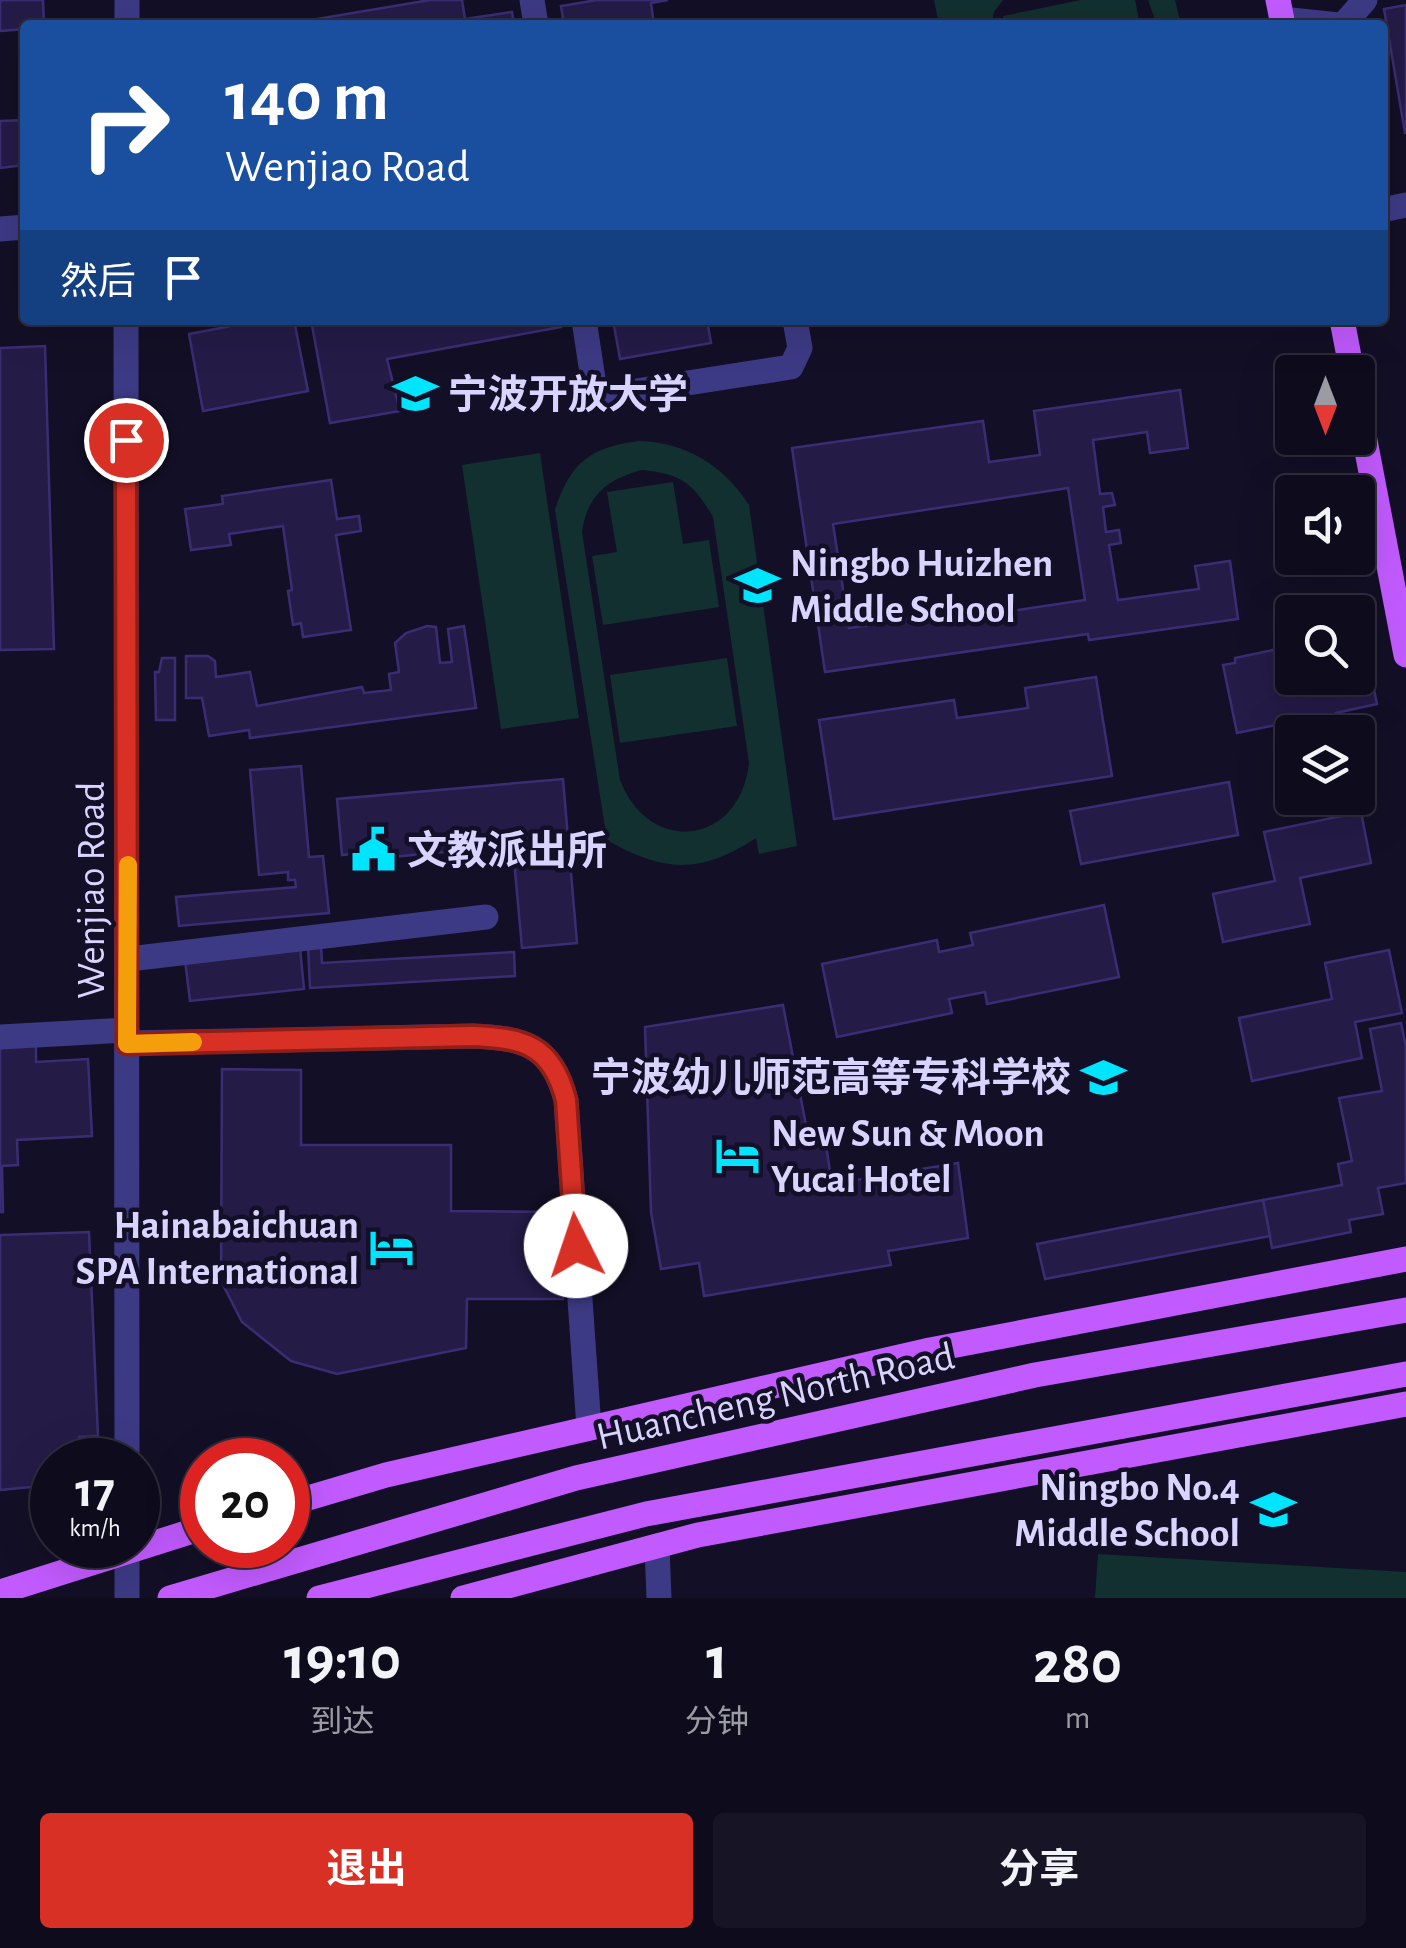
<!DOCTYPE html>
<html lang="zh">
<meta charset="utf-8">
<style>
body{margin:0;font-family:"Alegreya Sans","Noto Sans SC",sans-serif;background:#171425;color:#f1f3f6;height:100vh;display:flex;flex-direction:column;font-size:38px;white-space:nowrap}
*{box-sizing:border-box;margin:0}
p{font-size:32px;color:#9b9ba3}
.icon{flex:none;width:55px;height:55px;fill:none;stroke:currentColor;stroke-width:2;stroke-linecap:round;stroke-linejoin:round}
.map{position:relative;height:1598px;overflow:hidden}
.details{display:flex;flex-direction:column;background:#0e0b1c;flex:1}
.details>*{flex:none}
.top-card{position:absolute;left:20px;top:20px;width:1368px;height:305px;border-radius:10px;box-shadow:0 10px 40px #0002,0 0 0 2px #2e2b3b;background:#1a4fa0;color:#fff;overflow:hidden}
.needle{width:65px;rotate:180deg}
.buttons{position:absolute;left:1275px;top:355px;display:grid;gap:20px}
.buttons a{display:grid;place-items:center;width:100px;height:100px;border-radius:10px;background:#0e0b1c;box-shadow:0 10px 40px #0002,0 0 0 2px #2e2b3b;font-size:50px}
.speed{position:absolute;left:30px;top:1438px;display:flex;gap:20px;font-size:50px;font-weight:700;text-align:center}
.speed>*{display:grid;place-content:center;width:130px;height:130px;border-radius:50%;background:#0e0b1c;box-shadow:0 10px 40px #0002,0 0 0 2px #2e2b3b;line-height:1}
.speed small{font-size:25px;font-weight:400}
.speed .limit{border:15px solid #d22;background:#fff;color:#111}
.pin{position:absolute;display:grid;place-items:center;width:85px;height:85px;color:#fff;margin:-42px;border:5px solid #fff;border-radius:50%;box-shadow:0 2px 10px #0007}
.me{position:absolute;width:110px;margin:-55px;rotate:356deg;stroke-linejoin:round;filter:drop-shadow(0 0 8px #0008)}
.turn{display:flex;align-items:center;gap:35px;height:210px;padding:0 40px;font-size:45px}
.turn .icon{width:130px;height:130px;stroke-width:2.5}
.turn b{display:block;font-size:70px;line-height:85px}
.then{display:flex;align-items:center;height:95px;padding:0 40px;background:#0003;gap:20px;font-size:38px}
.eta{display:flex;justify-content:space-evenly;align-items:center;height:170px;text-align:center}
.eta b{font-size:60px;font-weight:700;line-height:70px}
.primary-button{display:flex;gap:20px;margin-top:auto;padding:20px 40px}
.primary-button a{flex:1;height:115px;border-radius:10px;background:#d93025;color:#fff;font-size:40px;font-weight:700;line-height:115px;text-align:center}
.primary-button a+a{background:#171425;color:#f1f3f6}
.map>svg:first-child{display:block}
</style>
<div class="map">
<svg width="1406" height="1598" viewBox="0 0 1406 1598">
<rect width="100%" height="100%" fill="#130f26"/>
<g fill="#12302f" fill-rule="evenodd">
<polygon points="934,0 1003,0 994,12 991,25 939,25"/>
<polygon points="1081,0 1135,0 1140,25 1005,25 1003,16"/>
<polygon points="1148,0 1175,0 1181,25 1157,25"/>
<path d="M639,441C686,442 724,466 749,505L797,846L759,854L756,838C700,875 663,872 607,840L555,510C570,463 590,447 639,441ZM642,470C682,474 693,483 713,517L749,763C740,845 650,857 620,780L582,532C587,496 607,479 642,470Z"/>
<polygon points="540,453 579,718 501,729 462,465"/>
<polygon points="673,482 683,544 709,540 719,607 603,625 592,556 617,552 607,492"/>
<polygon points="727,658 737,726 620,743 610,675"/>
<polygon points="1098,1554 1406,1572 1406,1598 1095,1598"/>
</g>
<g fill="#241b47" stroke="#3b2d73" stroke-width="2.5" fill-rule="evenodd">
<polygon points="0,0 43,0 44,25 25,25 25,29 0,31"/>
<polygon points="430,0 462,0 465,19 512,12 514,25 318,25 317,19"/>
<polygon points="597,0 668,0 651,3 654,25 564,25 561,6"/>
<polygon points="1406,5 1406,133 1405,133 1384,9"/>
<polygon points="25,120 25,165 0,168 0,121"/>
<polygon points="263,320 294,320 308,391 203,411 189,334"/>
<polygon points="311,320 560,320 561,327 387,359 400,411 330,423"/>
<polygon points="613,320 707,320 711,343 620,359"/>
<polygon points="45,346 54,649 0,650 0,348"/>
<path d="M1180,390L1188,448L1150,453L1147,432L1093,440L1100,494L1112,493L1115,505L1103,507L1106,532L1119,530L1121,543L1109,545L1118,600L1199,589L1195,566L1230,561L1238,619L1089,640L1088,634L825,672L792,448L983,421L989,462L1040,455L1034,411ZM1068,488L1085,600L951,620L950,613L849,628L833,524Z"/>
<polygon points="331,480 337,519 359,516 361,531 336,535 351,630 303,637 301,623 293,625 288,591 292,590 283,526 229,534 231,545 191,550 185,509 223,504 222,496"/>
<polygon points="427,626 436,627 440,663 452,662 448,629 464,626 476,708 250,738 249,730 209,736 202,698 186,698 186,656 208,656 215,661 216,677 250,672 257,706 362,687 364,693 391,690 389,674 399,672 395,643 406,633"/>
<polygon points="1362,632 1377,704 1336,713 1338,720 1277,732 1276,725 1237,733 1223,665 1235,663 1235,658 1292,646 1292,678 1358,678 1358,633"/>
<polygon points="162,658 175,658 175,720 156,720 155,672 159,672"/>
<polygon points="1096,677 1112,776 834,819 819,720 954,700 957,718 1028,708 1025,688"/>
<polygon points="301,766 309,857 323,856 329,913 179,926 176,897 296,887 295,880 288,880 288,872 259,875 250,770"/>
<polygon points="563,779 577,943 522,948 512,838 497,840 497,847 361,860 360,853 342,855 337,799"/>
<polygon points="1229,782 1238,835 1081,864 1070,811"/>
<polygon points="1361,812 1371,863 1300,878 1310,924 1223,942 1213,894 1275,881 1264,832"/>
<polygon points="1104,905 1119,977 987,1004 985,992 949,999 952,1013 837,1037 822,964 937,940 939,952 973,945 970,933"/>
<polygon points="321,945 322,963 514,952 515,976 310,988 308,946"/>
<polygon points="300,948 304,989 190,1001 185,960"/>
<polygon points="1389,950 1402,1013 1355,1022 1362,1058 1252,1081 1239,1018 1332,999 1325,963"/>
<polygon points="783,1005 810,1146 826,1145 832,1184 958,1163 968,1238 888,1251 891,1265 704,1296 699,1263 661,1269 651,1212 645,1027"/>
<polygon points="1401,1023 1406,1047 1406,1183 1378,1188 1383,1214 1349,1220 1351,1232 1272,1248 1263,1200 1342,1185 1338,1164 1352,1161 1339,1098 1382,1091 1370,1029"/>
<polygon points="36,1044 36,1062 88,1059 92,1136 17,1140 18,1165 2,1166 3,1212 0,1212 0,1046"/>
<polygon points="222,1069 301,1070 301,1145 451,1145 451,1211 563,1212 563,1299 467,1299 466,1348 337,1374 291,1361 242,1322 221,1281"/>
<polygon points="1263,1200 1270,1236 1045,1279 1037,1244"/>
<polygon points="89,1232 98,1436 79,1437 77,1460 52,1460 52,1485 0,1490 0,1235"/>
</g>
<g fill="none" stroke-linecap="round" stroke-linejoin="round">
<g stroke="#3d3a85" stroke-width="25">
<polyline points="532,0 536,25"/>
<polyline points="1282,19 1338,25"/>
<polyline points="127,25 127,0"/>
<polyline points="1343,25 1365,0"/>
<polyline points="1382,210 1406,205"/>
<polyline points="0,229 25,227"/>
<polyline points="126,320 127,1460"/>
<polyline points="584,320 595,392 604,396 791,367 800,348 795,320"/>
<polyline points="129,959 486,917"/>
<polyline points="0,1037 127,1030"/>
<path d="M127,1043L472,1036C524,1038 552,1045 566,1100L589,1428"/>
<polyline points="127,1545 127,1598"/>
<polyline points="657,1546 659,1598"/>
</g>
<g stroke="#c25bff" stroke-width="25">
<polyline points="1278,0 1283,25"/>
<polyline points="1342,320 1352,372"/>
<polyline points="1358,404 1406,655"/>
<polyline points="288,1504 386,1475 930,1350 1406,1259"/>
<polyline points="0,1592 202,1528"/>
<polyline points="170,1598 576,1478 1035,1375 1406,1310"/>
<polyline points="319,1598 646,1514 1406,1374"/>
<polyline points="463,1598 698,1535 1406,1404"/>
</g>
</g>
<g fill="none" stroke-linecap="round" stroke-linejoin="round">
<defs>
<path id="route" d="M126,440L127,1044L472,1036C524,1038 552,1045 566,1100L576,1246"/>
</defs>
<use href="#route" stroke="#8d1f18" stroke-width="25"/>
<use href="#route" stroke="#d93025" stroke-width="18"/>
<polyline stroke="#f59e0b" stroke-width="18" points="128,865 127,1044 193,1042"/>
</g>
<defs>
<symbol id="university-bare" viewBox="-9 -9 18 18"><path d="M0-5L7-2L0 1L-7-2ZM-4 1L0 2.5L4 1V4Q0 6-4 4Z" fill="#00e5ff" stroke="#130f26" stroke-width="2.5" paint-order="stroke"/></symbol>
<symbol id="school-bare" viewBox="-9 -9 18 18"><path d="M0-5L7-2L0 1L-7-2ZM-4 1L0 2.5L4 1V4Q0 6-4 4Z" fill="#00e5ff" stroke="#130f26" stroke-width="2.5" paint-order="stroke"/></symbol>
<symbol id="civic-bare" viewBox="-9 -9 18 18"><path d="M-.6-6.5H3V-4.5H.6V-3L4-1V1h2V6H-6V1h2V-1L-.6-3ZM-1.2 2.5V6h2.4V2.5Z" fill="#00e5ff" stroke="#130f26" stroke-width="2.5" paint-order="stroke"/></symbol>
<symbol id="hotel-bare" viewBox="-9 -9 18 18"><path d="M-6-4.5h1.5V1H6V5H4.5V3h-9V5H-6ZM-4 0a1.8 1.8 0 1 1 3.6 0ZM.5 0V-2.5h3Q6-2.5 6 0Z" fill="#00e5ff" stroke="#130f26" stroke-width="2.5" paint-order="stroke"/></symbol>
</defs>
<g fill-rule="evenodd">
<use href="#university-bare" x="384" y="362" width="63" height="63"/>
<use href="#school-bare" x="726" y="554" width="63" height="63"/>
<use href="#civic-bare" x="342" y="818" width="63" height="63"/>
<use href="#school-bare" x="1072" y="1046" width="63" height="63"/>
<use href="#hotel-bare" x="706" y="1124" width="63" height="63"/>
<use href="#hotel-bare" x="360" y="1216" width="63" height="63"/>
<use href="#school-bare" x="1242" y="1478" width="63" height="63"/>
</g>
<g text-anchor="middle" stroke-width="9" stroke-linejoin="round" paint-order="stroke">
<g font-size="40" font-weight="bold" fill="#d9d4ff" stroke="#130f26" text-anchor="start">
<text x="448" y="408">宁波开放大学</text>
<text x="790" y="576">Ningbo Huizhen<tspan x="790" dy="46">Middle School</tspan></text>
<text x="407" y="864">文教派出所</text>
<text x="1071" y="1091" text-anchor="end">宁波幼儿师范高等专科学校</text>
<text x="771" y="1146">New Sun &amp; Moon<tspan x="771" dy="46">Yucai Hotel</tspan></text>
<text x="359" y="1238" text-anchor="end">Hainabaichuan<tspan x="359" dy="46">SPA International</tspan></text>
<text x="1240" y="1500" text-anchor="end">Ningbo No.4<tspan x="1240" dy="46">Middle School</tspan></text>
</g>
<g font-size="40" fill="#d9d4ff" stroke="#130f26">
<text transform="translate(90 890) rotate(-90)" y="14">Wenjiao Road</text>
<text transform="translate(775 1395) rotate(-13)" y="14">Huancheng North Road</text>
</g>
</g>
</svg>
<div class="buttons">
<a><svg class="needle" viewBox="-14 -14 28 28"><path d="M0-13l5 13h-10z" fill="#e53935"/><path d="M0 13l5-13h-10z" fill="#9b9ba3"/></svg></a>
<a><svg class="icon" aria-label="sound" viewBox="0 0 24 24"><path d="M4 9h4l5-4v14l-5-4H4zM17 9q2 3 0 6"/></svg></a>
<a><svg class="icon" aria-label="search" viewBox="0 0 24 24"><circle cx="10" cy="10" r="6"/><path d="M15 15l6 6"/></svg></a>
<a><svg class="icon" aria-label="layers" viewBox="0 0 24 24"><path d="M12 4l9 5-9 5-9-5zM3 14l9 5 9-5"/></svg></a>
</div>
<div class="speed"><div>17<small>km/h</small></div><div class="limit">20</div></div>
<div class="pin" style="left:126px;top:440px;background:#d93025"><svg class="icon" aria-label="arrive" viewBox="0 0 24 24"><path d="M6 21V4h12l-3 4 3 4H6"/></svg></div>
<svg class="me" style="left:576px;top:1246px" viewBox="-20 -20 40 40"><circle r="19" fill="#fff"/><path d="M0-13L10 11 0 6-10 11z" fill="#d93025"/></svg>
<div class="top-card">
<div class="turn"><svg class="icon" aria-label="right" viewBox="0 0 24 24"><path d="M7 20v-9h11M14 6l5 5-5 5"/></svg><div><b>140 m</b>Wenjiao Road</div></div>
<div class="then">然后<svg class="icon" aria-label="arrive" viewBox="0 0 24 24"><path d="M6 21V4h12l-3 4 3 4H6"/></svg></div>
</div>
</div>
<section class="details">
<div class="eta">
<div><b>19:10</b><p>到达</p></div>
<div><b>1</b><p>分钟</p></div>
<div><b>280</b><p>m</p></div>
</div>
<div class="primary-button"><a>退出</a><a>分享</a></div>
</section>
